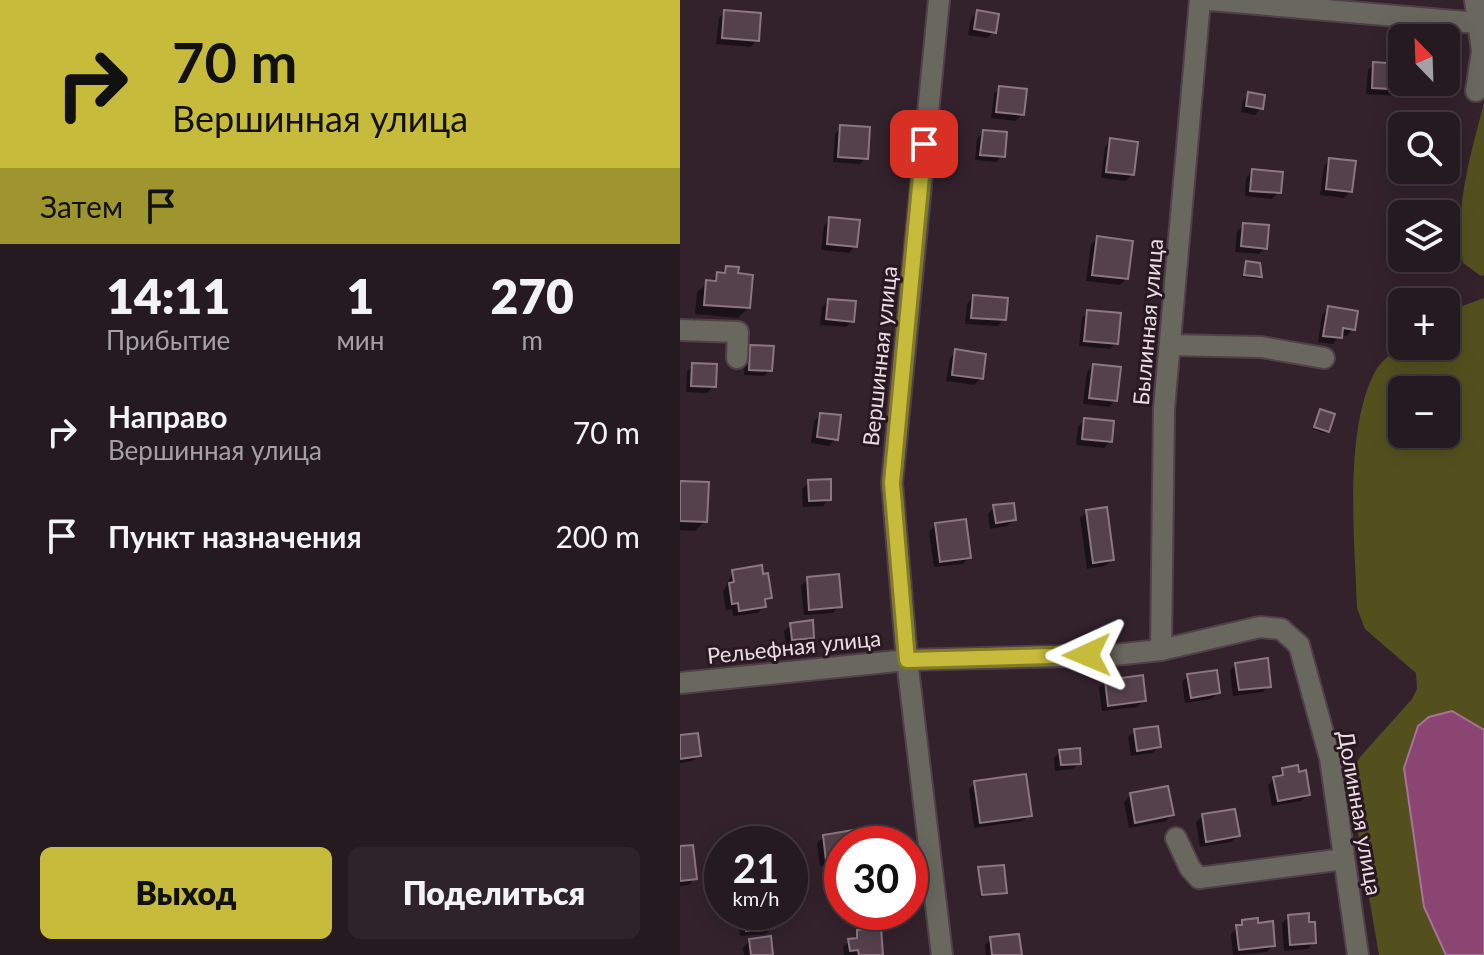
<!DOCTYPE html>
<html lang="ru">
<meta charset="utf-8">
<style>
body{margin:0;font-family:Lato,sans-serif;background:#2e232a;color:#f1f3f6;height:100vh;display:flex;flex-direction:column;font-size:30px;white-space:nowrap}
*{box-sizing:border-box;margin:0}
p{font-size:26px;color:#a4a1a5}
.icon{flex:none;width:44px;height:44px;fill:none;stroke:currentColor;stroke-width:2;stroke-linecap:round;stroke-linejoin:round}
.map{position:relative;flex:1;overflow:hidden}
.panel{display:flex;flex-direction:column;background:#261a21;width:680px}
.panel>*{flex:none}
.banner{background:#c7bb3b;color:#111;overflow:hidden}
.needle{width:52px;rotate:337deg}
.tools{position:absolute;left:708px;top:24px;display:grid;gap:16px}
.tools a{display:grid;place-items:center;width:72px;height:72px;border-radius:12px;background:#261a21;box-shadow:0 4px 20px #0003,0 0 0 2px #42383f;font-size:40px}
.speed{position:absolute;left:24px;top:826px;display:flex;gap:16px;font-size:40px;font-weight:700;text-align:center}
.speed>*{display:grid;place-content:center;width:104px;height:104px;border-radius:50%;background:#261a21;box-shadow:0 4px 20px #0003,0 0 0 2px #42383f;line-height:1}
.speed small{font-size:20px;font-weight:400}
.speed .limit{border:12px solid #d22;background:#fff;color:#111}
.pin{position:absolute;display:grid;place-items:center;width:68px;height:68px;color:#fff;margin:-34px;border-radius:16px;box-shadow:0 4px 12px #0006}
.me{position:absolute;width:88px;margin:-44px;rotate:269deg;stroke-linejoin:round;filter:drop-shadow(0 0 6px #0008)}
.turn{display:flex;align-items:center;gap:28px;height:168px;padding:0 40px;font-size:36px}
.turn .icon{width:104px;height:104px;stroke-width:2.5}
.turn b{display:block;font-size:56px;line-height:68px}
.then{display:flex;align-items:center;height:76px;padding:0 40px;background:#0003;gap:16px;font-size:30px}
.eta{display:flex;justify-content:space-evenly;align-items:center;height:136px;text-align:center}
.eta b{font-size:48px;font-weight:800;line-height:56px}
.cta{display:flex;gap:16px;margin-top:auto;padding:16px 40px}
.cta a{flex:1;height:92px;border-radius:12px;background:#c7bb3b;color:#111;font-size:32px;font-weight:800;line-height:92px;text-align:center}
.cta a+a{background:#2e232a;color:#f1f3f6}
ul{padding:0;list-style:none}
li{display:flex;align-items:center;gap:24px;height:104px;padding:0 40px}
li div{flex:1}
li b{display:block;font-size:30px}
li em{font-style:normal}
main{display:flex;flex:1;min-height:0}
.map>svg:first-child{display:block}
</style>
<main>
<section class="panel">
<div class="banner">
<div class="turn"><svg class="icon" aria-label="right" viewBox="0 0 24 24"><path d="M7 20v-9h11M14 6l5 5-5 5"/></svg><div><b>70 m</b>Вершинная улица</div></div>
<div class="then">Затем<svg class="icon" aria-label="arrive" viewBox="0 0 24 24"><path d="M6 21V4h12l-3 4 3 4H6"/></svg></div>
</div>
<div class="eta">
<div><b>14:11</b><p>Прибытие</p></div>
<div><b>1</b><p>мин</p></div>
<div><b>270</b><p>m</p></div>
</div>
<ul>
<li><svg class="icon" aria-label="right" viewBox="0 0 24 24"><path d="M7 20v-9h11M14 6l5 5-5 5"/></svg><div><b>Направо</b><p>Вершинная улица</p></div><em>70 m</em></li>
<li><svg class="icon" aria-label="arrive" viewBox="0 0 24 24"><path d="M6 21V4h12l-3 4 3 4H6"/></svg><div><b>Пункт назначения</b></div><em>200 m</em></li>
</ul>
<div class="cta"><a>Выход</a><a>Поделиться</a></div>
</section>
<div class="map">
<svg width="804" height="955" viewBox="0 0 804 955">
<rect width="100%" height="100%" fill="#33222c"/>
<g fill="#54501e" fill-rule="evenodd">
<path d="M804,103V275L801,276L783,263C774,208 790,157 804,103Z"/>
<path d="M804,298V730L772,711L744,907L766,955H699L670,786L672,769L681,756L732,699L737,689L736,673L685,629L677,608C675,542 663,429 696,370C701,361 714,352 722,345L766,346V312ZM722,390H766V434H722Z"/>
</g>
<polygon fill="#8b4573" stroke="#a77395" stroke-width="2" points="772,711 804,730 804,955 766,955 744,907 724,768 738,726 749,717"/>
<g fill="#0007">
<polygon points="45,12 77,40 71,47 36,44 39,18"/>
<polygon points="297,13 314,32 307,38 288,35 291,19"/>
<polygon points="694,64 722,66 722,82 728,82 728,89 721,96 686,94 688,70"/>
<polygon points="320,88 342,114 336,121 311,118 314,94"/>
<polygon points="569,94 581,108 575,115 561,112 563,101"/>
<polygon points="161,127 186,158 180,164 153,162 155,134"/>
<polygon points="303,132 323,156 316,162 295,160 297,139"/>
<polygon points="431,140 452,175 446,181 421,178 425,147"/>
<polygon points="650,160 670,192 664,198 640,195 644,166"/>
<polygon points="573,171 599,192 592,199 565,196 566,178"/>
<polygon points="150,219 175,246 169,253 141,250 144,226"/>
<polygon points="564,225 585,248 579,254 555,252 557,231"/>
<polygon points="417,238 446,279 440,285 406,281 411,245"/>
<polygon points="566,263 580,276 578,279 562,277"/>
<polygon points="46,268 56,275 68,308 58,318 15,314 17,292"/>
<polygon points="293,297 324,319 318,326 285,324 287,304"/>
<polygon points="148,301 172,321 166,327 140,325 142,307"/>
<polygon points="649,308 673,329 667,336 660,335 653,344 638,342 642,315"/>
<polygon points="408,312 436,343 430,349 399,346 402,318"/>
<polygon points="71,347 90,370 84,376 64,375 65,353"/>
<polygon points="276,352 301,379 294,385 266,381 270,358"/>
<polygon points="13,365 34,386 27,393 6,392 7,371"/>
<polygon points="413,366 435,400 429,407 403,404 407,372"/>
<polygon points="640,412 647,431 644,433 632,429"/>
<polygon points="141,415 156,439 149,446 131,443 134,421"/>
<polygon points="404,420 430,441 424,448 396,445 398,427"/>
<polygon points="129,482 149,499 143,506 123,507 122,489"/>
<polygon points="0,483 25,521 15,531 0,530"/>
<polygon points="314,507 334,520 327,526 310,529 308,514"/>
<polygon points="407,512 432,560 425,566 407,569 400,518"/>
<polygon points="256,525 289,557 283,564 254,567 249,532"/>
<polygon points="53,572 90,597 78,613 53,616 52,609 46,610 43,592"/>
<polygon points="128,579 160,606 153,613 124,615 121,586"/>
<polygon points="111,625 132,637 126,643 106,645 104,631"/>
<polygon points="556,664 589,686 583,692 553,696 550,671"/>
<polygon points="508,676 538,693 531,699 505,703 502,682"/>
<polygon points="426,682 464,700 457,707 422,711 419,688"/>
<polygon points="455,731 479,746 473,753 451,756 448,737"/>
<polygon points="0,737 19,755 12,761 0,763"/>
<polygon points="380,751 399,763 393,769 375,771 374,758"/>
<polygon points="603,769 628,794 622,801 592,806 588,785"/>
<polygon points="295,783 350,815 343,821 294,828 289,789"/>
<polygon points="451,795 492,814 486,821 449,828 444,802"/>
<polygon points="523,816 558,836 551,842 520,847 516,822"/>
<polygon points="144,837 181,844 162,844 162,863 140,866 137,843"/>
<polygon points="0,848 15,878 9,885 0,886"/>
<polygon points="299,869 325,892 300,897"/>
<polygon points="58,912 90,912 92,927 86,934 60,936"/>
<polygon points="609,917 634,942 628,949 604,951 602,923"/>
<polygon points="563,922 593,945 587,952 553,955 551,934"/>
<polygon points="186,927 201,955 164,955 163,947"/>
<polygon points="311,939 340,955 306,955 305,945"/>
<polygon points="69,941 91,955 64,955 63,948"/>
</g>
<g fill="#54414c" stroke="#8b7682" stroke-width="2">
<polygon points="44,10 81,13 79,41 42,38"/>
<polygon points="297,10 319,14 316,33 294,29"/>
<polygon points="693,62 722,64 722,82 730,82 729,90 692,88"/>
<polygon points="319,86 347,89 344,115 316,112"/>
<polygon points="568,92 585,95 583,109 566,106"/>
<polygon points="160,125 190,127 188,159 158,157"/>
<polygon points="303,130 327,132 325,157 300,155"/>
<polygon points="430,138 458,142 454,175 426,172"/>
<polygon points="649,158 676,161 672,192 646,189"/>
<polygon points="572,169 603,172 601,193 570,191"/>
<polygon points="149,217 180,220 177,247 147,244"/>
<polygon points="563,223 589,225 587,249 561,246"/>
<polygon points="417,236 453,241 448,279 412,275"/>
<polygon points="566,261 580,263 582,277 564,275"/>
<polygon points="46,266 59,267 58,273 73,275 70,308 24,305 26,280 36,281 37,272 45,273"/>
<polygon points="293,295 328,298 326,320 291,318"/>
<polygon points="148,299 176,301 174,322 146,319"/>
<polygon points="648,306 678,311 675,330 663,328 662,338 643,336"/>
<polygon points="407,310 441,313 438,344 404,341"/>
<polygon points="70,345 94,346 92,371 69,370"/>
<polygon points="275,349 306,354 303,379 272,375"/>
<polygon points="12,363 37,364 36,387 11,386"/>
<polygon points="413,364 441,367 437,401 409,398"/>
<polygon points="640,409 655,414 649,432 634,427"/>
<polygon points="140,413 161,415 158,440 137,437"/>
<polygon points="404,418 434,421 432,442 402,439"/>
<polygon points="151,479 151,500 129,501 128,480"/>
<polygon points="0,481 29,482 27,522 0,521"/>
<polygon points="334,503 336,520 316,523 313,505"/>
<polygon points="427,507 434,560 413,563 406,510"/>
<polygon points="286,519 291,558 260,562 255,523"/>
<polygon points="82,565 83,574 88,573 92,598 85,599 86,607 59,611 58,603 52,604 49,583 54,582 52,570"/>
<polygon points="159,574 162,607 129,610 127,577"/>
<polygon points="133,620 134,638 112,640 110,623"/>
<polygon points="588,658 591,687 559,690 555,663"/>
<polygon points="537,670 540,693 511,698 507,674"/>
<polygon points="463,675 466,701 428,706 425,680"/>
<polygon points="478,726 481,747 457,751 454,729"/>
<polygon points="18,733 21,756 0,759 0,735"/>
<polygon points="400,748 401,764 381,765 379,750"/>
<polygon points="618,765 619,772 626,770 630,795 598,801 593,777 603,775 602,768"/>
<polygon points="346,774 352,816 300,823 294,781"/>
<polygon points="488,786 494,815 455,823 450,793"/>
<polygon points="555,809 560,836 526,842 522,814"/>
<polygon points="180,829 183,844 162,844 162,859 146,861 143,835"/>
<polygon points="13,845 17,879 0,881 0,846"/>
<polygon points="324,865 327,893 302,895 298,867"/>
<polygon points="64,912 93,912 94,928 66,931"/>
<polygon points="629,913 629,922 635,922 636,943 610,945 608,915"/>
<polygon points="578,918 578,923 593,921 595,946 559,950 556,925 562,925 562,920"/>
<polygon points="194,924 195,928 201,928 203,955 179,955 178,950 170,951 168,939 177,938 177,930 186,929 185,925"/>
<polygon points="339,934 342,955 312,955 310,937"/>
<polygon points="91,936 93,955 71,955 69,939"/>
</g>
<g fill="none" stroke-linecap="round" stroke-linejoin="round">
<defs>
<g id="minor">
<polyline points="259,0 212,483 227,660 262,955"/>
<polyline points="530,0 798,23"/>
<polyline points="795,0 802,51 796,91"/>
<polyline points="0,330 58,332 57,358"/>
<polyline points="490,345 581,347 644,358"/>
<polyline points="481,650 484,409 520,0"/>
<polyline points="0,683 227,660 434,655 481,650 580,627 601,629 619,645 650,758 678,955"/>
<polyline points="496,838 510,868 519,878 664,859"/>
</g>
</defs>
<use href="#minor" stroke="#504049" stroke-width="24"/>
<use href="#minor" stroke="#69685f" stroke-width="20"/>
</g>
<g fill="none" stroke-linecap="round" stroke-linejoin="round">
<defs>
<polyline id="route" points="244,144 212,483 227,660 407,655"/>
</defs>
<use href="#route" stroke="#817a26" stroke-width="20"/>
<use href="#route" stroke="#c7bb3b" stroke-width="14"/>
</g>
<g text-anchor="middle" stroke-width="6" stroke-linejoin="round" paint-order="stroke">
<g font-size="22" fill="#e9dde3" stroke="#291822">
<text transform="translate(468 322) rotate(-85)" y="8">Былинная улица</text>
<text transform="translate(200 356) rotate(-84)" y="8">Вершинная улица</text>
<text transform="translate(114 647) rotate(-6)" y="8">Рельефная улица</text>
<text transform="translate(680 813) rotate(80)" y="8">Долинная улица</text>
</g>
</g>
</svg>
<div class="tools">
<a><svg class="needle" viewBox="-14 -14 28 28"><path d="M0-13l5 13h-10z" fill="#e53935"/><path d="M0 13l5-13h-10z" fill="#a4a1a5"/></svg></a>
<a><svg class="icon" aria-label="search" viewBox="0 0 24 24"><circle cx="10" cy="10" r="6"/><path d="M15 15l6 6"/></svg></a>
<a><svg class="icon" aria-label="layers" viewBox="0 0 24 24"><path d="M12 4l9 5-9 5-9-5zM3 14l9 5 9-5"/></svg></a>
<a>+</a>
<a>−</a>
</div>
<div class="speed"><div>21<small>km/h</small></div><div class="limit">30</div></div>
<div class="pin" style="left:244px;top:144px;background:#d93025"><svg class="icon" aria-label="arrive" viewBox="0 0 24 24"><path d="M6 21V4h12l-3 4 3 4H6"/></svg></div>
<svg class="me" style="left:407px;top:655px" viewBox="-20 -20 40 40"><path d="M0-17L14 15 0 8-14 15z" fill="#c7bb3b" stroke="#fff" stroke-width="4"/></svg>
</div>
</main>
